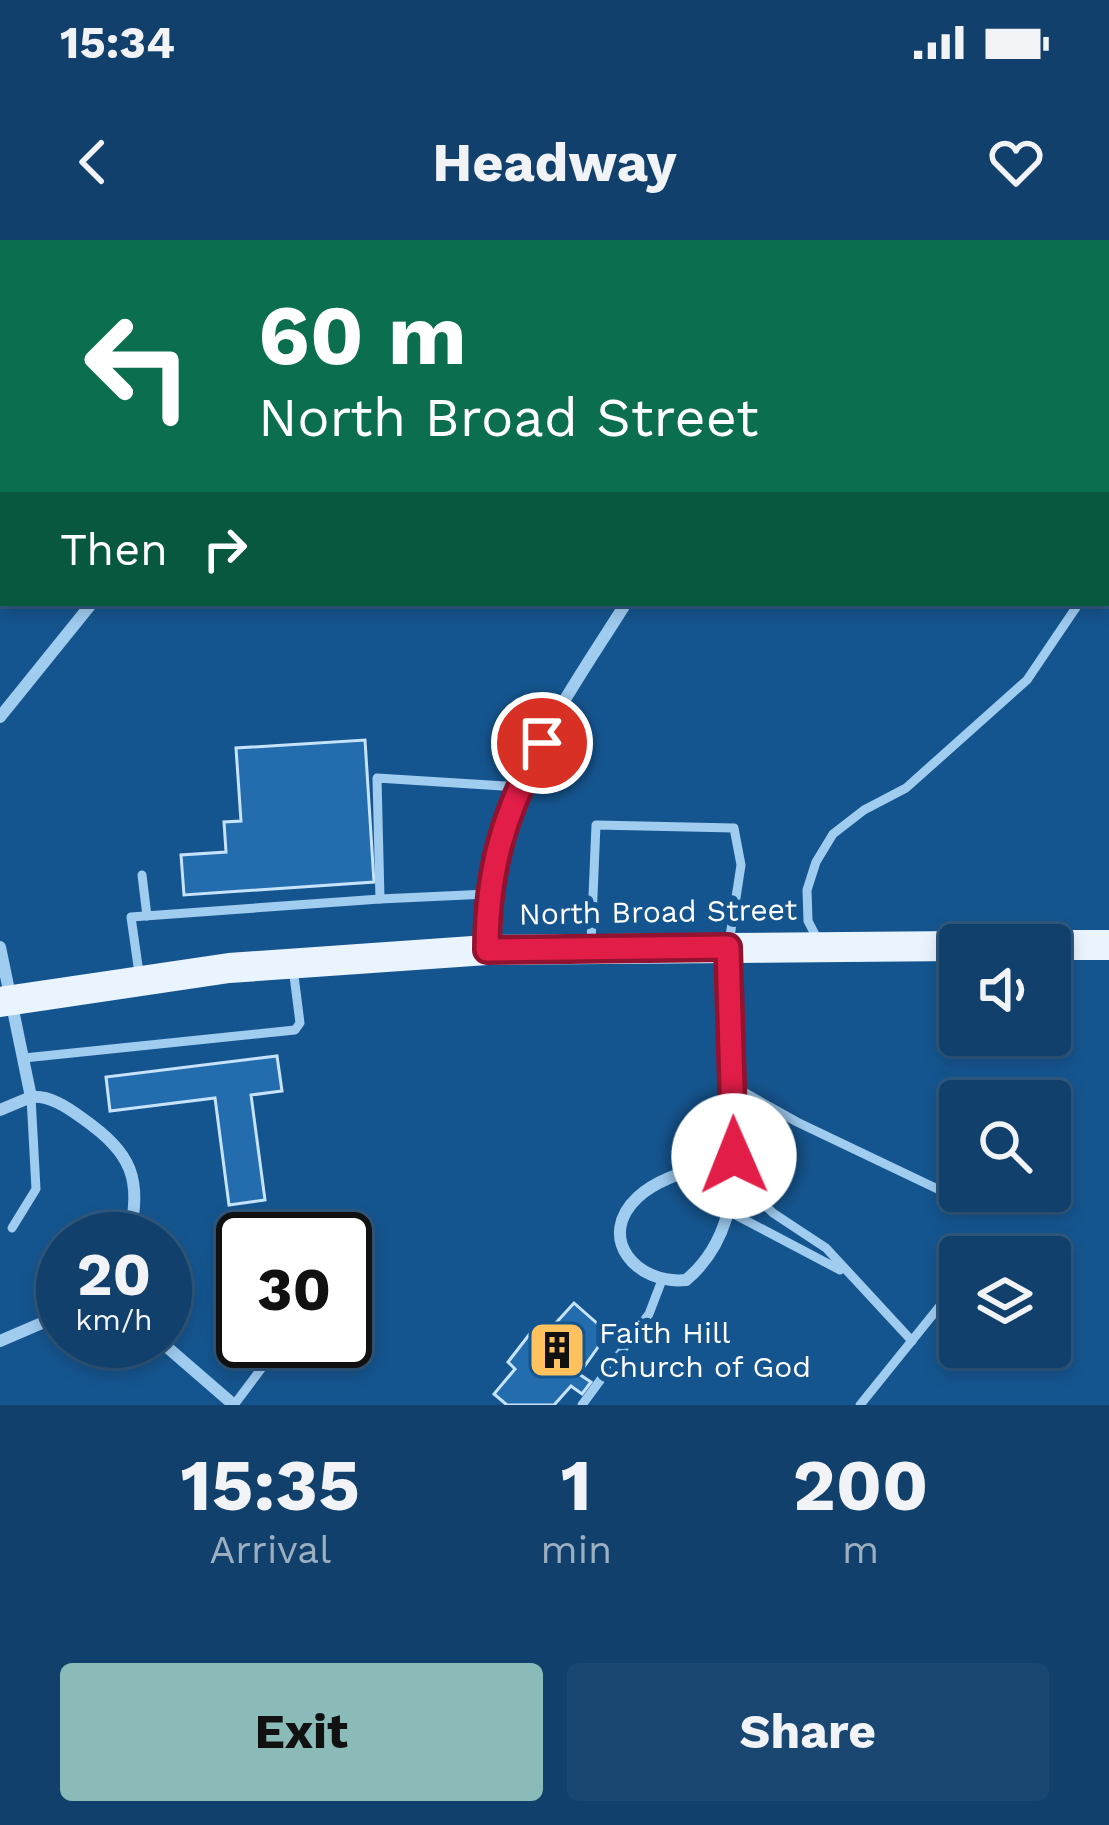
<!DOCTYPE html>
<style>
body{margin:0;font-family:"Work Sans",sans-serif;background:#194771;color:#f1f3f6;height:100vh;display:flex;flex-direction:column;font-size:45px;white-space:nowrap}
*{box-sizing:border-box;margin:0}
p{font-size:39px;color:#9cafc1}
.icon{flex:none;width:66px;height:66px;fill:none;stroke:currentColor;stroke-width:2;stroke-linecap:round;stroke-linejoin:round}
.map{position:relative;height:1165px;overflow:hidden}
.drawer{display:flex;flex-direction:column;background:#10406b;flex:1}
.drawer>*{flex:none}
.banner{position:absolute;left:0px;top:0px;width:1110px;height:366px;box-shadow:0 6px 18px #0003,0 0 0 3px #30597e;background:#0b6e4f;color:#fff;overflow:hidden}
.buttons{position:absolute;left:939px;top:684px;display:grid;gap:24px}
.buttons a{display:grid;place-items:center;width:132px;height:132px;border-radius:12px;background:#10406b;box-shadow:0 6px 18px #0003,0 0 0 3px #30597e;font-size:60px}
.speed{position:absolute;left:36px;top:972px;display:flex;gap:24px;font-size:60px;font-weight:700;text-align:center}
.speed>*{display:grid;place-content:center;width:156px;height:156px;border-radius:50%;background:#10406b;box-shadow:0 6px 18px #0003,0 0 0 3px #30597e;line-height:1}
.speed small{font-size:30px;font-weight:400}
.speed .limit{border:6px solid #111;border-radius:18px;background:#fff;color:#111}
.pin{position:absolute;display:grid;place-items:center;width:102px;height:102px;color:#fff;margin:-51px;border:6px solid #fff;border-radius:50%;box-shadow:0 3px 12px #0007}
.me{position:absolute;width:132px;margin:-66px;rotate:359deg;stroke-linejoin:round;filter:drop-shadow(0 0 9px #0008)}
.turn{display:flex;align-items:center;gap:42px;height:252px;padding:0 60px;font-size:54px}
.turn .icon{width:156px;height:156px;stroke-width:2.5}
.turn b{display:block;font-size:84px;line-height:102px}
.then{display:flex;align-items:center;height:114px;padding:0 60px;background:#0003;gap:24px;font-size:45px}
.eta{display:flex;justify-content:space-evenly;align-items:center;height:204px;text-align:center}
.eta b{font-size:72px;font-weight:700;line-height:84px}
.cta{display:flex;gap:24px;margin-top:auto;padding:24px 60px}
.cta a{flex:1;height:138px;border-radius:12px;background:#8bbbb9;color:#111;font-size:48px;font-weight:700;line-height:138px;text-align:center}
.cta a+a{background:#194771;color:#f1f3f6}
.status{display:flex;justify-content:space-between;align-items:center;height:84px;padding:0 60px;background:#10406b;direction:ltr}
.status svg{height:33px;fill:currentColor}
header{display:flex;justify-content:space-between;align-items:center;height:156px;padding:0 60px;background:#10406b;font-size:54px;font-weight:700}
.map>svg:first-child{display:block}
</style>
<div class="status"><b>15:34</b><svg viewBox="0 0 49 12"><path d="M0 12V9h3v3zM5 12V6h3v6zM10 12V3h3v9zM15 12V0h3v12zM26 1h20v11H26zM47 4h2v5h-2z"/></svg></div>
<header><svg class="icon" aria-label="back" viewBox="0 0 24 24"><path d="M15 5l-7 7 7 7"/></svg>Headway<svg class="icon" aria-label="heart" viewBox="0 0 24 24"><path d="M12 20l-8-8c-3-5 5-10 8-4 3-6 11-1 8 4z"/></svg></header>
<div class="map">
<svg width="1109" height="1165" viewBox="0 0 1109 1165">
<rect width="100%" height="100%" fill="#15558f"/>
<g fill="#236dae" stroke="#c7e3fc" stroke-width="3">
<polygon points="365,500 374,642 184,655 181,615 226,612 224,582 241,581 236,508"/>
<polygon points="277,816 282,851 251,855 265,960 229,965 215,858 110,871 106,837"/>
<polygon points="574,1063 608,1093 579,1134 591,1142 582,1154 571,1146 554,1165 507,1165 494,1154 515,1129 508,1122 532,1091 543,1097"/>
</g>
<g fill="none" stroke-linecap="round" stroke-linejoin="round">
<g stroke="#a0ccf0" stroke-width="9">
<polyline points="1107,69 1109,65"/>
<polyline points="1107,330 1109,327"/>
<polyline points="142,635 147,676"/>
<polyline points="488,654 380,659 377,538 520,547"/>
<polyline points="818,700 808,681 807,650 816,622 833,594 864,570 906,548 1027,440 1079,363"/>
<polyline points="591,703 596,585 734,588 741,625 729,703"/>
<polyline points="139,733 131,677 380,659"/>
<polyline points="24,818 295,790 300,783 293,728"/>
<polyline points="733,846 797,882 969,964"/>
<polyline points="735,936 773,973 826,1008 912,1101"/>
<polyline points="728,971 840,1030"/>
<polyline points="12,988 36,949 31,857"/>
<polyline points="978,1017 979,1015"/>
<polyline points="234,1165 282,1101"/>
<polyline points="582,1165 649,1074 662,1040"/>
<polyline points="860,1165 960,1041"/>
</g>
<g stroke="#a0ccf0" stroke-width="12">
<polyline points="391,3 393,0"/>
<polyline points="911,3 914,0"/>
<polyline points="0,477 92,363"/>
<polyline points="0,707 31,857"/>
<path d="M487,708C487,684 486,659 490,635C508,536 574,446 626,363"/>
<path d="M729,712L732,901C739,951 726,1007 686,1040C636,1045 595,997 638,957C663,934 703,928 734,916"/>
<path d="M31,857C49,855 67,867 82,878C133,914 142,938 129,999"/>
<polyline points="0,870 31,857"/>
<polyline points="0,1101 63,1074"/>
<polyline points="160,1101 234,1165"/>
</g>
<g stroke="#e9f4ff" stroke-width="30">
<polyline points="1050,705 1109,705"/>
<polyline points="0,762 229,728 487,710 960,706"/>
</g>
</g>
<g fill="none" stroke-linecap="round" stroke-linejoin="round">
<defs>
<path id="route" d="M542,503C504,573 487,630 487,710L728,707L734,916"/>
</defs>
<use href="#route" stroke="#92132f" stroke-width="30"/>
<use href="#route" stroke="#e11d48" stroke-width="21"/>
</g>
<defs>
<symbol id="building-square" viewBox="-11 -11 22 22"><rect x="-9" y="-9" width="18" height="18" rx="4" fill="#ffc25f" stroke="#15558f"/><path d="M-4-6H4V6H1V3H-1V6H-4ZM-2.5-4.3h1.7v1.8h-1.7ZM.8-4.3h1.7v1.8H.8ZM-2.5-1h1.7V.8h-1.7ZM.8-1h1.7V.8H.8Z" fill="#111"/></symbol>
</defs>
<g fill-rule="evenodd">
<use href="#building-square" x="524" y="1077" width="66" height="66"/>
</g>
<g text-anchor="middle" stroke-width="12" stroke-linejoin="round" paint-order="stroke">
<g font-size="30" fill="#fff" stroke="#15558f">
<text transform="translate(658 672) rotate(-1)" y="10">North Broad Street</text>
</g>
<g font-size="30" fill="#fff" stroke="#15558f" text-anchor="start">
<text x="599" y="1103">Faith Hill<tspan x="599" dy="34">Church of God</tspan></text>
</g>
</g>
</svg>
<div class="buttons">
<a><svg class="icon" aria-label="sound" viewBox="0 0 24 24"><path d="M4 9h4l5-4v14l-5-4H4zM17 9q2 3 0 6"/></svg></a>
<a><svg class="icon" aria-label="search" viewBox="0 0 24 24"><circle cx="10" cy="10" r="6"/><path d="M15 15l6 6"/></svg></a>
<a><svg class="icon" aria-label="layers" viewBox="0 0 24 24"><path d="M12 4l9 5-9 5-9-5zM3 14l9 5 9-5"/></svg></a>
</div>
<div class="speed"><div>20<small>km/h</small></div><div class="limit">30</div></div>
<div class="pin" style="left:542px;top:503px;background:#d93025"><svg class="icon" aria-label="arrive" viewBox="0 0 24 24"><path d="M6 21V4h12l-3 4 3 4H6"/></svg></div>
<svg class="me" style="left:734px;top:916px" viewBox="-20 -20 40 40"><circle r="19" fill="#fff"/><path d="M0-13L10 11 0 6-10 11z" fill="#e11d48"/></svg>
<div class="banner">
<div class="turn"><svg class="icon" aria-label="left" viewBox="0 0 24 24"><path d="M17 20v-9H6M10 6l-5 5 5 5"/></svg><div><b>60 m</b>North Broad Street</div></div>
<div class="then">Then<svg class="icon" aria-label="right" viewBox="0 0 24 24"><path d="M7 20v-9h11M14 6l5 5-5 5"/></svg></div>
</div>
</div>
<section class="drawer">
<div class="eta">
<div><b>15:35</b><p>Arrival</p></div>
<div><b>1</b><p>min</p></div>
<div><b>200</b><p>m</p></div>
</div>
<div class="cta"><a>Exit</a><a>Share</a></div>
</section>
